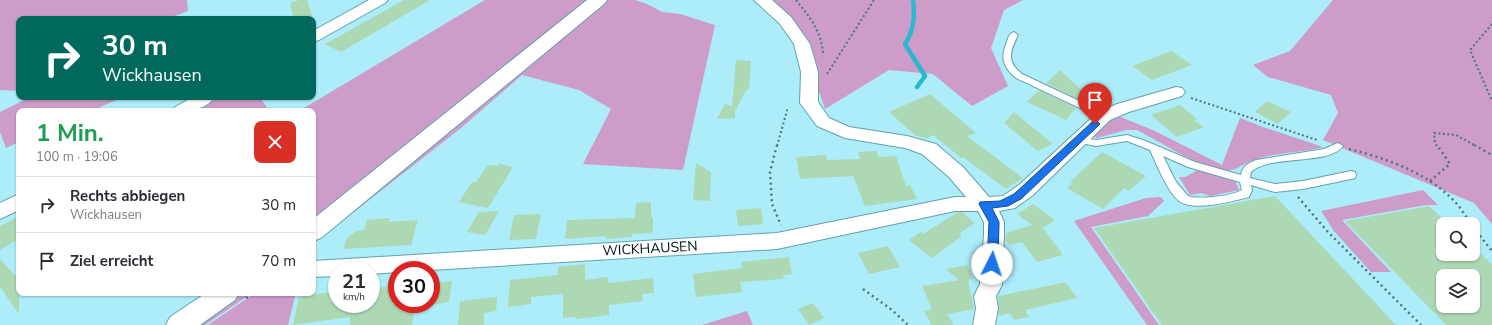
<!DOCTYPE html>
<html lang="de">
<meta charset="utf-8">
<style>
body{margin:0;font-family:"Nunito Sans",sans-serif;background:#f7f7f7;color:#2b2b33;height:100vh;display:flex;flex-direction:column;font-size:15px;white-space:nowrap}
*{box-sizing:border-box;margin:0}
p{font-size:13px;color:#7c7c81}
.icon{flex:none;width:22px;height:22px;fill:none;stroke:currentColor;stroke-width:2;stroke-linecap:round;stroke-linejoin:round}
.map{position:relative;flex:1;overflow:hidden}
.panel{position:absolute;left:16px;top:108px;width:300px;height:188px;display:flex;flex-direction:column;background:#fff;border-radius:8px;box-shadow:0 1px 3px #0004}
.panel>*{flex:none}
.banner{position:absolute;left:16px;top:16px;width:300px;height:84px;border-radius:8px;box-shadow:0 1px 3px #0004;background:#00695c;color:#fff;overflow:hidden}
.controls{position:absolute;left:1436px;top:217px;display:grid;gap:8px}
.controls a{display:grid;place-items:center;width:44px;height:44px;border-radius:8px;background:#fff;box-shadow:0 1px 3px #0004;font-size:20px}
.speed{position:absolute;left:328px;top:261px;display:flex;gap:8px;font-size:20px;font-weight:700;text-align:center}
.speed>*{display:grid;place-content:center;width:52px;height:52px;border-radius:50%;background:#fff;box-shadow:0 1px 3px #0004;line-height:1}
.speed small{font-size:10px;font-weight:400}
.speed .limit{border:6px solid #d22;background:#fff;color:#111}
.pin{position:absolute;display:grid;place-items:center;width:34px;height:34px;color:#fff;margin:-41px -17px;border-radius:50% 50% 50% 0;rotate:-45deg;box-shadow:0 0 4px #0007}
.pin .icon{rotate:45deg}
.me{position:absolute;width:44px;margin:-22px;rotate:4deg;stroke-linejoin:round;filter:drop-shadow(0 0 3px #0008)}
.turn{display:flex;align-items:center;gap:14px;height:84px;padding:0 20px;font-size:18px}
.turn .icon{width:52px;height:52px;stroke-width:2.5}
.turn b{display:block;font-size:28px;line-height:34px}
.round{display:grid;place-items:center;flex:none;width:42px;height:42px;border-radius:8px;background:#f7f7f7}
.summary{display:flex;align-items:center;justify-content:space-between;height:68px;padding:0 20px}
h1{font-size:24px;font-weight:700;line-height:30px;color:#1e9e55}
ul{padding:0;list-style:none}
li{display:flex;align-items:center;gap:12px;height:56px;padding:0 20px;border-top:1px solid #e1e1e2}
li div{flex:1}
li b{display:block;font-size:15px}
li em{font-style:normal}
.map>svg:first-child{display:block}
</style>
<div class="map">
<svg width="1492" height="325" viewBox="0 0 1492 325">
<rect width="100%" height="100%" fill="#acedf9"/>
<g fill="#cd9cc8">
<polygon points="0,0 187,0 188,11 167,19 19,19 19,91 0,90"/>
<polygon points="485,0 592,0 313,225 313,111 299,111"/>
<polygon points="604,0 635,0 647,4 662,12 680,14 715,25 683,170 583,164 611,109 579,90 522,75 461,128 313,244 313,238"/>
<polygon points="769,0 1023,0 1004,10 991,48 1008,86 972,106 933,74 889,70 825,109 813,74"/>
<polygon points="1333,0 1492,0 1492,224 1474,203 1323,140 1338,113 1331,95 1268,77 1253,65 1290,51"/>
<polygon points="30,97 116,97 119,99 91,111 19,111 19,142 6,148 0,132 0,112"/>
<polygon points="218,97 260,97 269,111 194,111"/>
<path d="M1116,115L1155,131L1222,165L1240,118L1263,127L1323,147C1301,153 1276,152 1254,160C1241,164 1236,173 1220,170C1194,164 1162,143 1137,130H1126L1097,138L1094,136Z"/>
<polygon points="1198,170 1236,182 1239,190 1210,196 1201,193 1190,195 1179,177 1185,177"/>
<polygon points="1423,190 1438,205 1426,205 1342,220 1391,272 1371,272 1334,231 1321,211"/>
<polygon points="1161,197 1164,201 1148,216 1091,227 1159,325 1147,325 1074,221 1146,198"/>
<polygon points="237,293 252,293 205,325 191,325"/>
<polygon points="255,293 296,293 288,325 208,325"/>
<polygon points="747,311 753,325 702,325"/>
</g>
<g fill="none" stroke-linecap="round" stroke-linejoin="round">
<path stroke="#29b8cd" stroke-width="4.5" d="M913,0C915,17 914,30 905,44L925,76L917,87"/>
</g>
<g fill="#acd8b4" fill-rule="evenodd">
<polygon points="300,0 307,0 312,16 294,19 290,5 291,4 291,2"/>
<polygon points="404,0 430,0 341,52 325,44"/>
<polygon points="1171,51 1192,65 1152,80 1132,66"/>
<polygon points="736,60 751,61 749,89 747,89 735,111 735,118 717,119 725,104 732,106"/>
<polygon points="1060,70 1087,95 1082,101 1046,83"/>
<polygon points="1039,90 1076,108 1066,120 1027,102"/>
<polygon points="930,94 976,133 967,136 1023,178 1006,189 963,157 961,158 933,135 928,138 916,136 889,112"/>
<polygon points="1267,101 1291,112 1278,124 1255,112"/>
<polygon points="1180,105 1197,119 1194,120 1204,127 1177,137 1151,115"/>
<polygon points="1014,112 1053,144 1038,151 1004,123"/>
<polygon points="877,151 878,157 896,156 906,186 910,185 917,199 865,206 853,176 800,179 796,157 826,155 827,160 860,159 858,152"/>
<polygon points="1102,152 1146,176 1129,191 1124,188 1103,209 1067,188 1073,183 1070,182"/>
<polygon points="696,163 711,172 710,201 693,200"/>
<polygon points="499,164 513,167 488,208 459,202 472,182 476,182 488,165 498,166"/>
<polygon points="1275,196 1396,325 1162,325 1094,228"/>
<polygon points="651,202 651,217 653,217 653,233 632,234 632,237 606,239 606,236 565,239 567,220 635,218 636,203"/>
<polygon points="1033,204 1055,220 1043,228 1063,255 1037,262 1022,242 1009,245 1005,240 1006,233 1032,225 1017,214"/>
<path d="M1429,206L1443,219V254H1481L1492,264V325H1446L1345,221ZM1443,276H1473V306H1443Z"/>
<polygon points="761,208 763,224 738,226 736,210"/>
<polygon points="499,211 485,235 467,232 479,212"/>
<polygon points="958,212 962,212 975,223 959,234 962,236 932,258 909,240 921,232 923,234"/>
<polygon points="541,214 536,239 509,240 514,215"/>
<polygon points="19,216 19,239 0,250 0,226"/>
<polygon points="390,218 388,222 418,220 411,245 343,249 347,238 356,231 364,230 367,220"/>
<polygon points="888,246 900,267 869,274 858,253"/>
<polygon points="789,257 792,274 783,275 784,279 740,282 742,292 696,297 693,274 742,268 741,262"/>
<polygon points="0,259 19,280 19,314 0,287"/>
<polygon points="585,264 585,280 608,277 608,283 653,278 654,293 642,294 643,301 609,305 609,315 576,319 576,317 563,318 563,294 531,297 531,304 508,307 510,280 558,275 558,267"/>
<polygon points="967,265 974,279 968,280 974,309 947,314 954,325 932,325 924,311 932,309 922,286 959,280 946,269"/>
<polygon points="452,281 449,302 431,305 431,284"/>
<polygon points="1062,283 1066,283 1077,298 1025,310 1029,317 1014,320 1010,313 1000,316 999,314 999,308 998,296"/>
<polygon points="397,285 397,293 394,304 415,304 412,325 350,325 350,317 293,325 299,297 337,291 337,304 371,304 371,289"/>
<polygon points="497,297 496,311 484,313 484,325 458,325 460,301"/>
<polygon points="813,303 824,318 809,325 798,309"/>
</g>
<g fill="none" stroke-linecap="round" stroke-linejoin="round">
<defs>
<g id="lane">
<path d="M1014,32L1018,35C1010,52 1006,61 1022,74L1107,114L1109,116L1107,118H1101L1016,78C1003,67 1000,58 1007,42C1008,38 1009,34 1014,32Z"/>
<path d="M1127,135L1143,140L1195,162L1241,175C1242,166 1249,163 1256,160L1324,149L1338,143L1343,146C1329,166 1269,154 1251,172L1250,178L1275,184L1303,181L1351,171L1355,172L1356,175L1355,178L1351,179L1303,189L1275,192L1251,185L1252,190L1249,197C1233,201 1194,212 1179,201C1167,191 1157,165 1150,150L1127,141L1096,146L1076,142L1074,140L1079,137L1096,140ZM1163,156L1188,167L1240,182L1242,190C1232,196 1199,200 1188,196L1176,182Z"/>
</g>
<g id="street">
<polygon points="369,0 388,0 385,3 319,40 313,42 313,31"/>
<polygon points="754,0 772,0 791,17 810,44 818,72 818,102 829,118 849,127 907,136 936,144 963,167 989,197 1003,196 1019,185 1098,112 1117,104 1176,87 1182,88 1185,92 1182,96 1129,112 1110,120 1033,195 1015,208 999,211 1004,222 1004,234 1002,285 996,296 998,308 995,325 973,325 976,308 974,296 980,284 984,234 984,222 978,211 955,211 777,249 431,270 397,270 397,272 371,274 371,270 337,270 337,276 313,277 313,261 777,233 955,197 966,197 949,177 922,154 905,148 845,138 817,126 800,103 801,72 794,44 780,24"/>
<path d="M193,97H215C205,111 187,111 172,111L175,107Z"/>
<polygon points="19,194 19,210 0,219 0,203"/>
</g>
<g id="secondary">
<polygon points="587,0 607,0 604,4 321,238 313,241 313,219"/>
<polygon points="206,293 239,293 235,300 200,325 166,325 170,317"/>
</g>
</defs>
<use href="#lane" stroke="#62a2ad" stroke-width="2"/>
<use href="#street" stroke="#62a2ad" stroke-width="2"/>
<use href="#secondary" stroke="#62a2ad" stroke-width="2"/>
<g stroke="#4f767e" stroke-width="2" stroke-dasharray="2 2.5" stroke-linecap="butt">
<path d="M796,0C809,16 822,32 823,54"/>
<polyline points="1492,24 1470,50 1492,101"/>
<polyline points="827,74 874,0"/>
<polyline points="1191,98 1317,140"/>
<polyline points="777,146 788,107"/>
<polyline points="1437,146 1435,143 1434,133 1456,135 1476,146"/>
</g>
<g stroke="#4f767e" stroke-width="2.5" stroke-dasharray="2 3.5" stroke-linecap="butt">
<polyline points="777,145 770,172 772,204 781,225"/>
<polyline points="1474,145 1492,155"/>
<path d="M1349,149C1388,159 1429,173 1457,204C1462,210 1466,217 1471,224"/>
<polyline points="1430,181 1450,164 1437,145"/>
<polyline points="1298,197 1327,231 1421,325"/>
<polyline points="1473,227 1492,251"/>
<polyline points="863,289 892,310 908,325"/>
<polyline points="246,298 254,293"/>
</g>
<use href="#lane" fill="#fff" fill-rule="evenodd"/>
<use href="#street" fill="#fff" fill-rule="evenodd"/>
<use href="#secondary" fill="#fff" fill-rule="evenodd"/>
</g>
<polygon fill="#1a73e8" stroke="#114b97" points="1095,121 1098,122 1100,124 1098,126 1021,199 1008,206 992,208 999,222 998,264 996,267 989,267 987,264 989,222 979,204 980,202 1000,201 1014,194 1092,122"/>
<g text-anchor="middle" stroke-width="3.5" stroke-linejoin="round" paint-order="stroke">
<g font-size="14" fill="#001115" stroke="#fff">
<text transform="translate(650 248) rotate(-3)" y="5">WICKHAUSEN</text>
</g>
</g>
</svg>
<div class="controls">
<a><svg class="icon" aria-label="search" viewBox="0 0 24 24"><circle cx="10" cy="10" r="6"/><path d="M15 15l6 6"/></svg></a>
<a><svg class="icon" aria-label="layers" viewBox="0 0 24 24"><path d="M12 4l9 5-9 5-9-5zM3 14l9 5 9-5"/></svg></a>
</div>
<div class="speed"><div>21<small>km/h</small></div><div class="limit">30</div></div>
<div class="pin" style="left:1095px;top:124px;background:#d93025"><svg class="icon" aria-label="arrive" viewBox="0 0 24 24"><path d="M6 21V4h12l-3 4 3 4H6"/></svg></div>
<svg class="me" style="left:992px;top:264px" viewBox="-20 -20 40 40"><circle r="19" fill="#fff"/><path d="M0-13L10 11 0 6-10 11z" fill="#1a73e8"/></svg>
<div class="banner">
<div class="turn"><svg class="icon" aria-label="right" viewBox="0 0 24 24"><path d="M7 20v-9h11M14 6l5 5-5 5"/></svg><div><b>30 m</b>Wickhausen</div></div>
</div>
<section class="panel">
<div class="summary"><div><h1>1 Min.</h1><p>100 m · 19:06</p></div><a class="round" style="background:#d93025;color:#fff"><svg class="icon" aria-label="close" viewBox="0 0 24 24"><path d="M6 6l12 12M18 6L6 18"/></svg></a></div>
<ul>
<li><svg class="icon" aria-label="right" viewBox="0 0 24 24"><path d="M7 20v-9h11M14 6l5 5-5 5"/></svg><div><b>Rechts abbiegen</b><p>Wickhausen</p></div><em>30 m</em></li>
<li><svg class="icon" aria-label="arrive" viewBox="0 0 24 24"><path d="M6 21V4h12l-3 4 3 4H6"/></svg><div><b>Ziel erreicht</b></div><em>70 m</em></li>
</ul>
</section>
</div>
